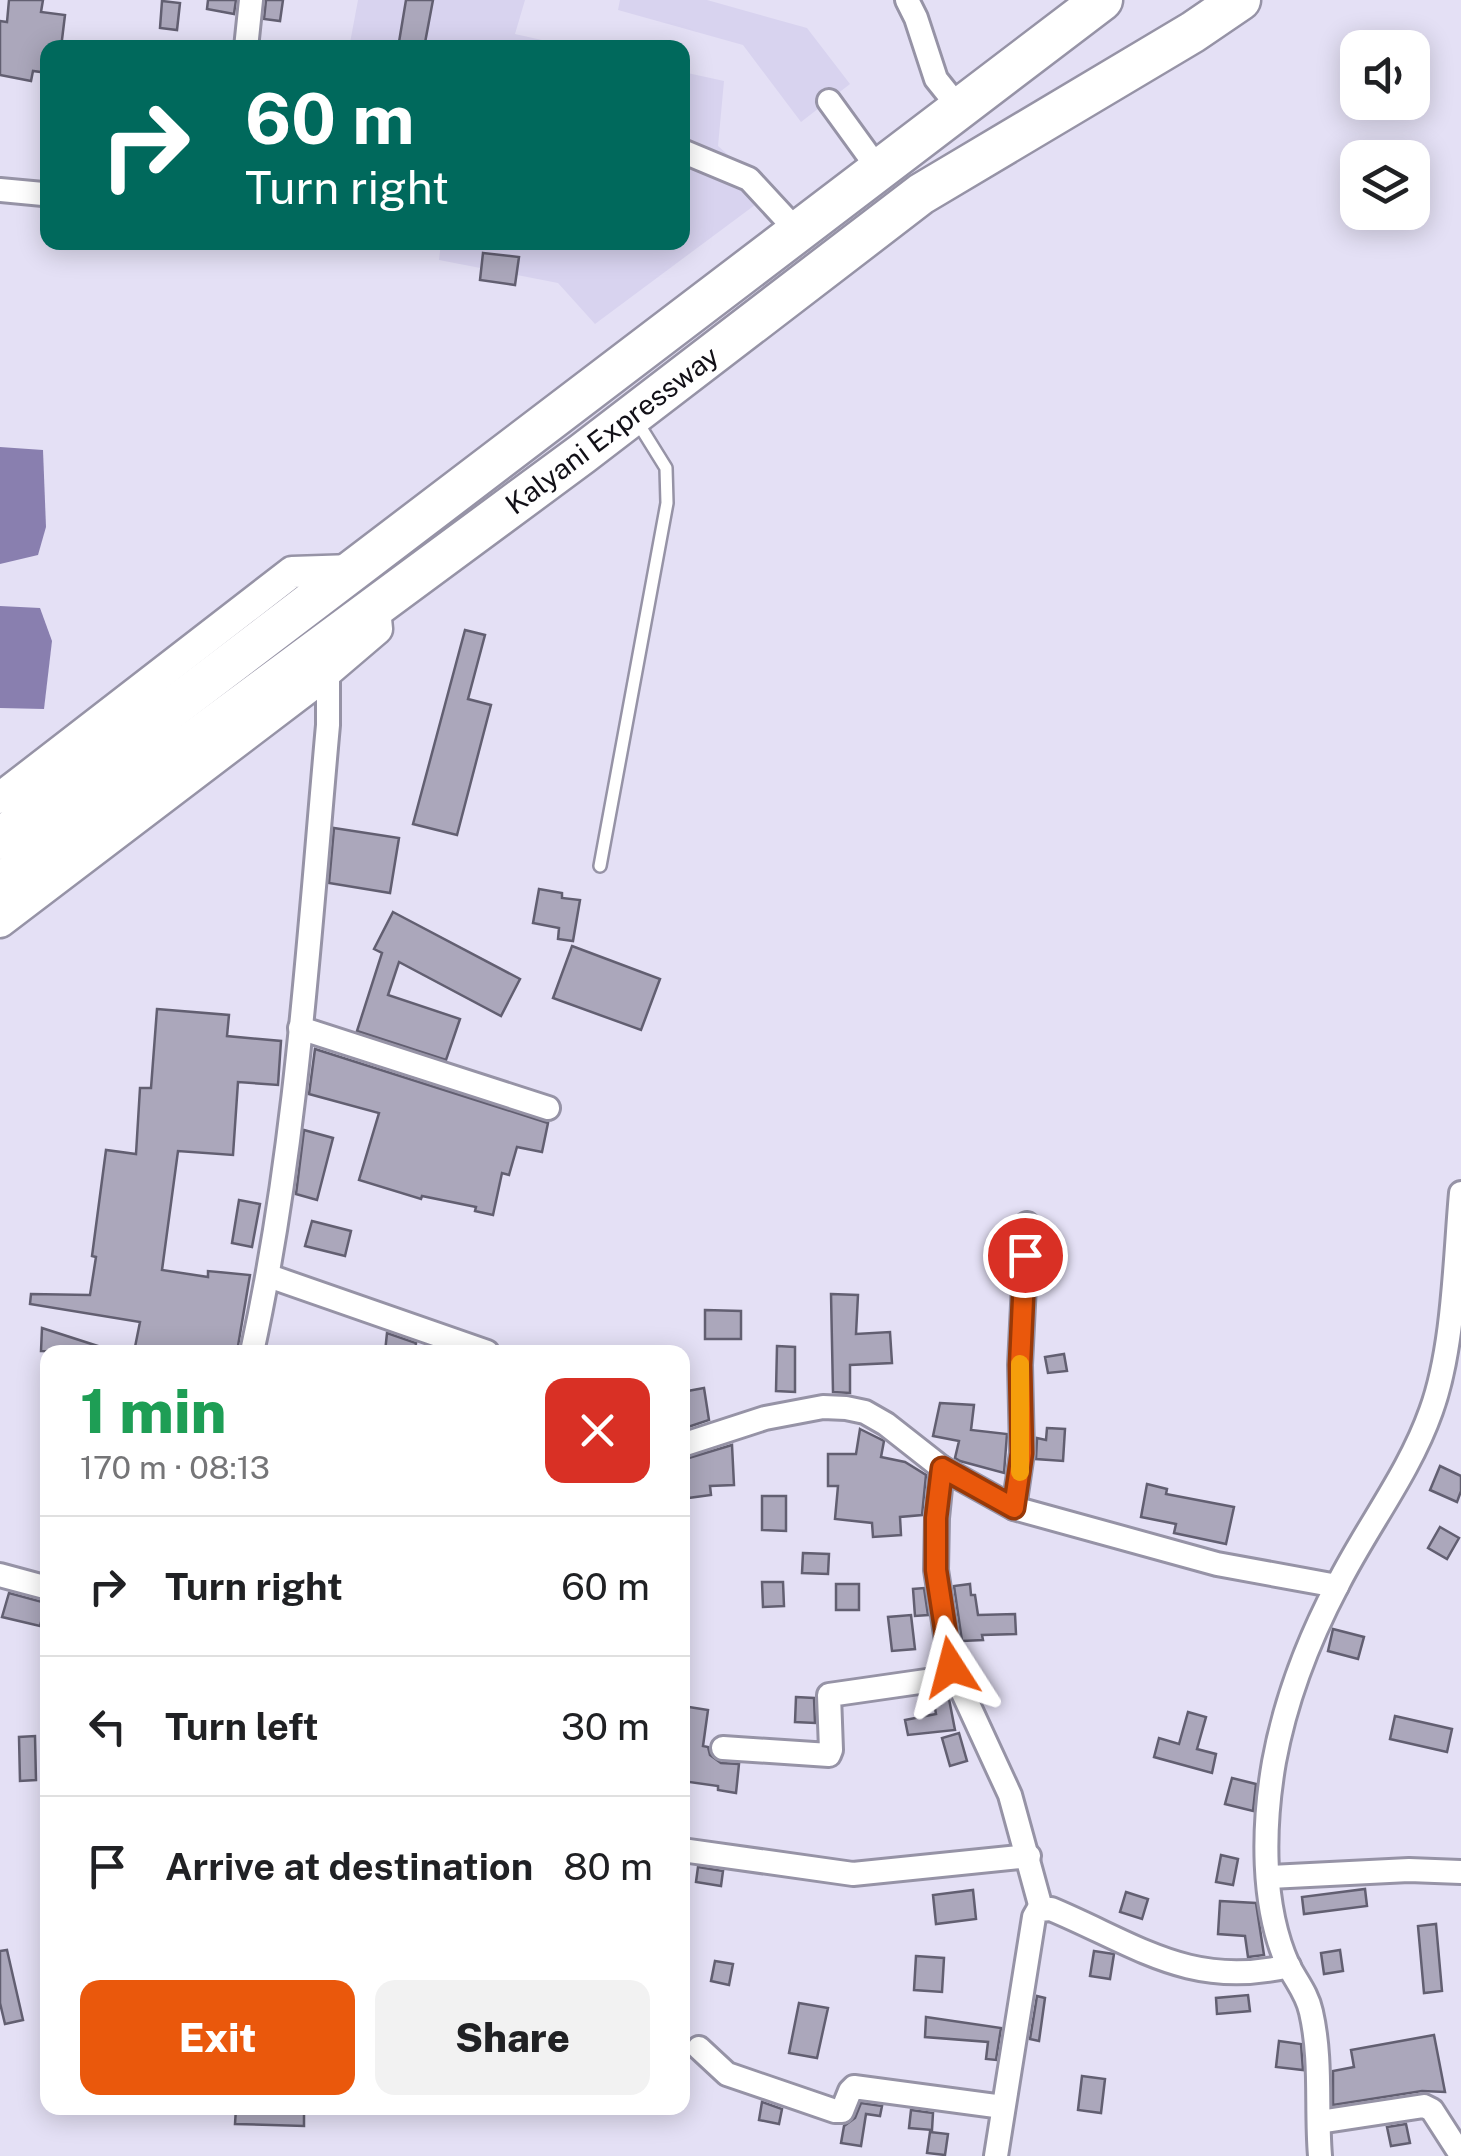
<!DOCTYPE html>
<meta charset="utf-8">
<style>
body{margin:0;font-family:"Public Sans",sans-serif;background:#f2f2f2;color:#202124;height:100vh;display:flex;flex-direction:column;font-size:38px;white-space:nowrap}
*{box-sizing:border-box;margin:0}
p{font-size:32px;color:#757577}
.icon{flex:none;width:55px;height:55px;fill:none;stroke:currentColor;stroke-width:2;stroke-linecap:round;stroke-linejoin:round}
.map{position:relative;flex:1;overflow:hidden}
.drawer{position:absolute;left:40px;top:1345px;width:650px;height:770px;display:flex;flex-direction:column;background:#fff;border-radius:20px;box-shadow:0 5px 25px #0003}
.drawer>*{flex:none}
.hud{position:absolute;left:40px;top:40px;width:650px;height:210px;border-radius:20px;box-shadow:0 5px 25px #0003;background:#00695c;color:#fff;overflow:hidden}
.controls{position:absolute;left:1340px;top:30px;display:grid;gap:20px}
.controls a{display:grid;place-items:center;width:90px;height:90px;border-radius:20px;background:#fff;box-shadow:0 5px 25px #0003;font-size:50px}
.pin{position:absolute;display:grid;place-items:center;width:85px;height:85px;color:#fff;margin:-42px;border:5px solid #fff;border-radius:50%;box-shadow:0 2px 10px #0007}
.me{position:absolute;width:110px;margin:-55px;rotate:351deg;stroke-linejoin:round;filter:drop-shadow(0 0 8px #0008)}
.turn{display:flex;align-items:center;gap:35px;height:210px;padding:0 40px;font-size:45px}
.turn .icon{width:130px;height:130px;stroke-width:2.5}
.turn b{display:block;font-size:70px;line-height:85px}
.round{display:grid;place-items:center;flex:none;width:105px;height:105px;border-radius:20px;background:#f2f2f2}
.summary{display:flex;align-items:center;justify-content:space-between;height:170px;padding:0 40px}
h1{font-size:60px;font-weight:800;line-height:75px;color:#1e9e55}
.button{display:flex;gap:20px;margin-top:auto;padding:20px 40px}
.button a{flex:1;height:115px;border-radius:20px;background:#ea580c;color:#fff;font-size:40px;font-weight:800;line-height:115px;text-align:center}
.button a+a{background:#f2f2f2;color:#202124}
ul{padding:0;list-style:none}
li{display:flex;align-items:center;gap:30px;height:140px;padding:0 40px;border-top:2px solid #e0e0e0}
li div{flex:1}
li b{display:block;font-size:38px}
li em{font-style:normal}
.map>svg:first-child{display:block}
</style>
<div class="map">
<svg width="1461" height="2156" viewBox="0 0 1461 2156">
<rect width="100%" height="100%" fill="#e4e0f5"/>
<g fill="#d8d3ef">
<polygon points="358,0 525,0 515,34 573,47 349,48"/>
<polygon points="620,0 707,0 807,28 850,84 801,122 743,45 618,10"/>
<polygon points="683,72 724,81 718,146 771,193 595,324 558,283 439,260 441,243 682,242"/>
</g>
<g fill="#897faf">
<polygon points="0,447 43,450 46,527 38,555 0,564"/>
<polygon points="0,606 40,608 52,641 44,709 0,708"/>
</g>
<g fill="#aba7bb" stroke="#625f71" stroke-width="2.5">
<polygon points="9,0 43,0 41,12 65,15 61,48 48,48 48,73 33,71 31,81 0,75 0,21 7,22"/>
<polygon points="208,0 236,0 234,14 207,9"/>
<polygon points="266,0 283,0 280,21 264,19"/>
<polygon points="406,0 433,0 424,48 398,48"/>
<polygon points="162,1 180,3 177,30 160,28"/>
<polygon points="483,253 519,257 515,285 480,280"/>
<polygon points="465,630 485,635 468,699 491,705 457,835 413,824"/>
<polygon points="334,828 399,838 390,893 329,883"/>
<polygon points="539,889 562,893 562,898 580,900 573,941 558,939 559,928 533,923"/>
<polygon points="393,912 520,979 501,1016 399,962 388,995 460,1019 446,1060 357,1031 382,953 374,949"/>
<polygon points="572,946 660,979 641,1030 553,998"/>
<polygon points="157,1009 229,1015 227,1036 281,1041 278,1085 238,1082 233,1155 178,1151 162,1270 208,1277 208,1271 250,1275 237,1352 134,1352 140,1322 30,1304 31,1294 90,1295 96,1257 92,1256 106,1150 136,1154 140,1088 151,1088"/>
<polygon points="315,1049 548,1123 542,1152 517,1147 509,1175 502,1173 493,1215 475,1211 476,1207 422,1196 421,1199 359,1180 379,1113 309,1094"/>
<polygon points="304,1130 333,1138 317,1200 296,1194"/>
<polygon points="239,1200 260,1204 252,1247 232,1243"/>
<polygon points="312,1221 351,1231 345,1256 305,1246"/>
<polygon points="831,1294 858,1295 856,1334 890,1332 892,1363 850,1365 850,1393 833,1392"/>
<polygon points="705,1310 741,1311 741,1339 705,1339"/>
<polygon points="42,1328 104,1348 104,1352 41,1351"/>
<polygon points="387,1333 416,1343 415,1352 385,1352"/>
<polygon points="777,1346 795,1347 795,1392 776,1391"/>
<polygon points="1064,1354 1067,1371 1048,1373 1045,1357"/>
<polygon points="704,1388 709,1420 688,1427 682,1392"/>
<polygon points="940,1403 974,1405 971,1430 1007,1434 1004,1473 960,1461 955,1458 959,1441 933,1436"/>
<polygon points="1047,1428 1065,1429 1063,1461 1036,1459 1037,1438 1046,1440"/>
<polygon points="860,1429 884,1441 881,1457 905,1462 926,1475 922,1515 900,1517 901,1535 873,1537 872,1523 835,1519 838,1486 828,1486 828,1454 856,1454"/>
<polygon points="732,1445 734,1485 710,1486 711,1495 688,1498 682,1460"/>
<polygon points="1440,1466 1461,1476 1461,1491 1457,1502 1430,1490"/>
<polygon points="1147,1484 1167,1489 1166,1494 1234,1507 1226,1544 1174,1533 1176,1524 1141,1517"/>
<polygon points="762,1496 786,1496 786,1531 762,1530"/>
<polygon points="1440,1527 1459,1538 1447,1559 1428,1548"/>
<polygon points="803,1553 829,1554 828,1574 802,1573"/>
<polygon points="762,1582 783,1582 784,1606 763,1607"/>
<rect x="836" y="1584" width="23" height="26"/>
<polygon points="970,1584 971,1595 975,1595 978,1615 1015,1614 1016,1634 982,1635 983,1640 962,1641 954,1586"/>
<polygon points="924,1588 928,1615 915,1616 913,1589"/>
<polygon points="9,1593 46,1603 40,1626 2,1617"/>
<polygon points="911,1615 915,1649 892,1651 888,1617"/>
<polygon points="1333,1629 1364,1637 1358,1659 1328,1651"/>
<polygon points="796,1697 814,1698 815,1723 795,1722"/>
<polygon points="949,1699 955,1730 908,1735 905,1720 936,1714 934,1702"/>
<polygon points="689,1707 708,1710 703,1746 708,1747 710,1755 721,1763 739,1764 736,1793 718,1790 718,1786 682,1781 682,1742"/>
<polygon points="1188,1712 1206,1717 1197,1749 1216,1754 1212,1773 1154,1757 1159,1738 1179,1744"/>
<polygon points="1395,1716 1452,1729 1447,1752 1390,1739"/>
<polygon points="959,1733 967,1761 950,1766 942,1738"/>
<polygon points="35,1736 36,1780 20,1781 19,1737"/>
<polygon points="1232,1778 1256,1784 1253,1811 1225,1804"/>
<polygon points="1221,1855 1238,1859 1233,1885 1216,1882"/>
<polygon points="698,1867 723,1871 721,1886 696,1882"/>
<polygon points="1365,1889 1367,1906 1304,1914 1302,1897"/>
<polygon points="973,1890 976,1919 936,1924 933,1895"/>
<polygon points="1126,1892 1148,1899 1142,1919 1120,1912"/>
<polygon points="1220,1901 1256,1903 1264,1955 1248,1957 1245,1936 1218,1934"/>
<polygon points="1436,1924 1442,1991 1424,1993 1418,1926"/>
<polygon points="7,1950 23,2020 5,2024 0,2003 0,1951"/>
<polygon points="1340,1950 1343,1971 1324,1974 1321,1953"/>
<polygon points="1094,1951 1114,1954 1110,1979 1090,1976"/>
<polygon points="916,1956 944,1958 942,1992 914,1990"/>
<polygon points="715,1961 733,1964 729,1985 711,1981"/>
<polygon points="1248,1995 1250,2011 1217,2014 1216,1998"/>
<polygon points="1037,1996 1045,1998 1039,2041 1030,2039"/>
<polygon points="799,2003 828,2008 817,2058 789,2053"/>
<polygon points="926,2017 1001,2028 996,2060 986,2059 988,2042 925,2037"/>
<polygon points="1434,2035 1445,2092 1422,2091 1333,2105 1333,2071 1354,2067 1351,2050"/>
<polygon points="1279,2041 1301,2044 1303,2070 1276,2067"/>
<polygon points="1082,2076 1105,2079 1101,2113 1078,2110"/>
<polygon points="762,2102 782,2109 779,2124 759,2120"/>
<polygon points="861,2103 882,2106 880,2116 866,2114 861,2146 841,2143 844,2126 855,2118"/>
<polygon points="236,2108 304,2108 304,2126 235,2124"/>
<polygon points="911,2110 933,2113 932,2130 909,2128"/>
<polygon points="1406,2124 1410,2143 1391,2146 1387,2127"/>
<polygon points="930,2132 948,2134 945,2155 927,2153"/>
</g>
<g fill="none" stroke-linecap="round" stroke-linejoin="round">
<defs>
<polyline id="lane" points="600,866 667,503 666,468 638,423"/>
<g id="street">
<polyline points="907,0 916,18 936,79 960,109"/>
<polyline points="246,48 251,0"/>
<polyline points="829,101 879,170"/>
<polyline points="682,151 749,179 798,232"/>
<polyline points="0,190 43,194"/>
<polyline points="300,1028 548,1108"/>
<polyline points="269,1276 487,1352"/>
<path d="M252,1352C297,1147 309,934 328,725V671"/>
<polyline points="682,1445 765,1418 823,1407 846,1408 865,1412 886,1424 942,1468 1014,1508 1217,1564 1337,1586"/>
<polyline points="942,1468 937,1518 936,1570 951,1667 1010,1795 1041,1908"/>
<polyline points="1014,1508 1022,1453 1020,1365 1027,1224"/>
<polyline points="0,1575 48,1588"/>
<polyline points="723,1748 829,1755 831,1750 829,1695 954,1677"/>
<polyline points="682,1850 853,1874 1029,1856"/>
<polyline points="1268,1877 1409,1870 1461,1872"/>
<polyline points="699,2048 727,2074 835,2111 842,2111 850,2091 854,2087 1003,2107"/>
<polyline points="1319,2122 1424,2106 1432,2110 1461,2155"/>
<path d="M996,2156L1034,1917L1038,1910L1051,1909C1137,1945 1190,1989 1289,1966"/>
<path d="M1320,2156C1316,2108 1322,2060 1311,2012C1307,1993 1296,1981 1288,1965C1261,1905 1263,1826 1274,1762C1285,1702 1309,1639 1338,1584C1368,1525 1409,1473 1431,1411C1454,1348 1455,1259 1461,1193"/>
</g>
<g id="secondary">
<polyline points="0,798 292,572 353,570"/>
<polyline points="0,922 309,687 377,629 375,609"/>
</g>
<g id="highway">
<polyline points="0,839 1102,0"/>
<polyline points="0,884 582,454 921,194 1193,32 1240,0"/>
</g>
</defs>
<use href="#lane" stroke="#9693a6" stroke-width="16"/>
<use href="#street" stroke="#9693a6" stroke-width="28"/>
<use href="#secondary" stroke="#9693a6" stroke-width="35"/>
<use href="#highway" stroke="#9693a6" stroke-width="45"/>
<use href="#lane" stroke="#fff" stroke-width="11"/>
<use href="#street" stroke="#fff" stroke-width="22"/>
<use href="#secondary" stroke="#fff" stroke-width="30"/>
<use href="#highway" stroke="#fff" stroke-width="40"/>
</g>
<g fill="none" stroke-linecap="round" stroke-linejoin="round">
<defs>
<polyline id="route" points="951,1667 936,1570 936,1518 942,1468 1014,1508 1022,1453 1020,1365 1025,1255"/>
</defs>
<use href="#route" stroke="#983908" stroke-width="25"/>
<use href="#route" stroke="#ea580c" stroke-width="18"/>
<polyline stroke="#f59e0b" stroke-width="18" points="1020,1364 1020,1472"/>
</g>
<g text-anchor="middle" stroke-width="8" stroke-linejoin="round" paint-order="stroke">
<g font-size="28" fill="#121017" stroke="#fff">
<text transform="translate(612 430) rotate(-37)" y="10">Kalyani Expressway</text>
</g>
</g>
</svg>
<div class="controls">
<a><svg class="icon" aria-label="sound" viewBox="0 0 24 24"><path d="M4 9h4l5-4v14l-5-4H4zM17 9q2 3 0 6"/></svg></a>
<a><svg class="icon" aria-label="layers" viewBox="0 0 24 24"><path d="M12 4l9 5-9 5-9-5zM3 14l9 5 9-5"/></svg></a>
</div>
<div class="pin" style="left:1025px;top:1255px;background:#d93025"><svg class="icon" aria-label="arrive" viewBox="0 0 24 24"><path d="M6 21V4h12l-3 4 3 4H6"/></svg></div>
<svg class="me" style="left:951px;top:1667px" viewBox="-20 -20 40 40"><path d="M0-17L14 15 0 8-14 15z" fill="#ea580c" stroke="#fff" stroke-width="4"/></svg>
<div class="hud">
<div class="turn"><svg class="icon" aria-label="right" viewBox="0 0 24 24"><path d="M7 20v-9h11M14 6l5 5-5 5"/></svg><div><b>60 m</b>Turn right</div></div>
</div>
<section class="drawer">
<div class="summary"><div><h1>1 min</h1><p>170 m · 08:13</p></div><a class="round" style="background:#d93025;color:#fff"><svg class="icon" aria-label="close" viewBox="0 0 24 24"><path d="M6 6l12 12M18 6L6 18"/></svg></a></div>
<ul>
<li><svg class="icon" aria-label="right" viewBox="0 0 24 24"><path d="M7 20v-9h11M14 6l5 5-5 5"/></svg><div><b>Turn right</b></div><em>60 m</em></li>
<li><svg class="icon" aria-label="left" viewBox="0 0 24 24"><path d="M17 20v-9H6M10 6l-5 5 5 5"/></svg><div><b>Turn left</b></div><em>30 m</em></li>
<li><svg class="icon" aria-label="arrive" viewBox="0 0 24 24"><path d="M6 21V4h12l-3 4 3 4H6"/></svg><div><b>Arrive at destination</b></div><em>80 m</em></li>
</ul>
<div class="button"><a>Exit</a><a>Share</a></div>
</section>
</div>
